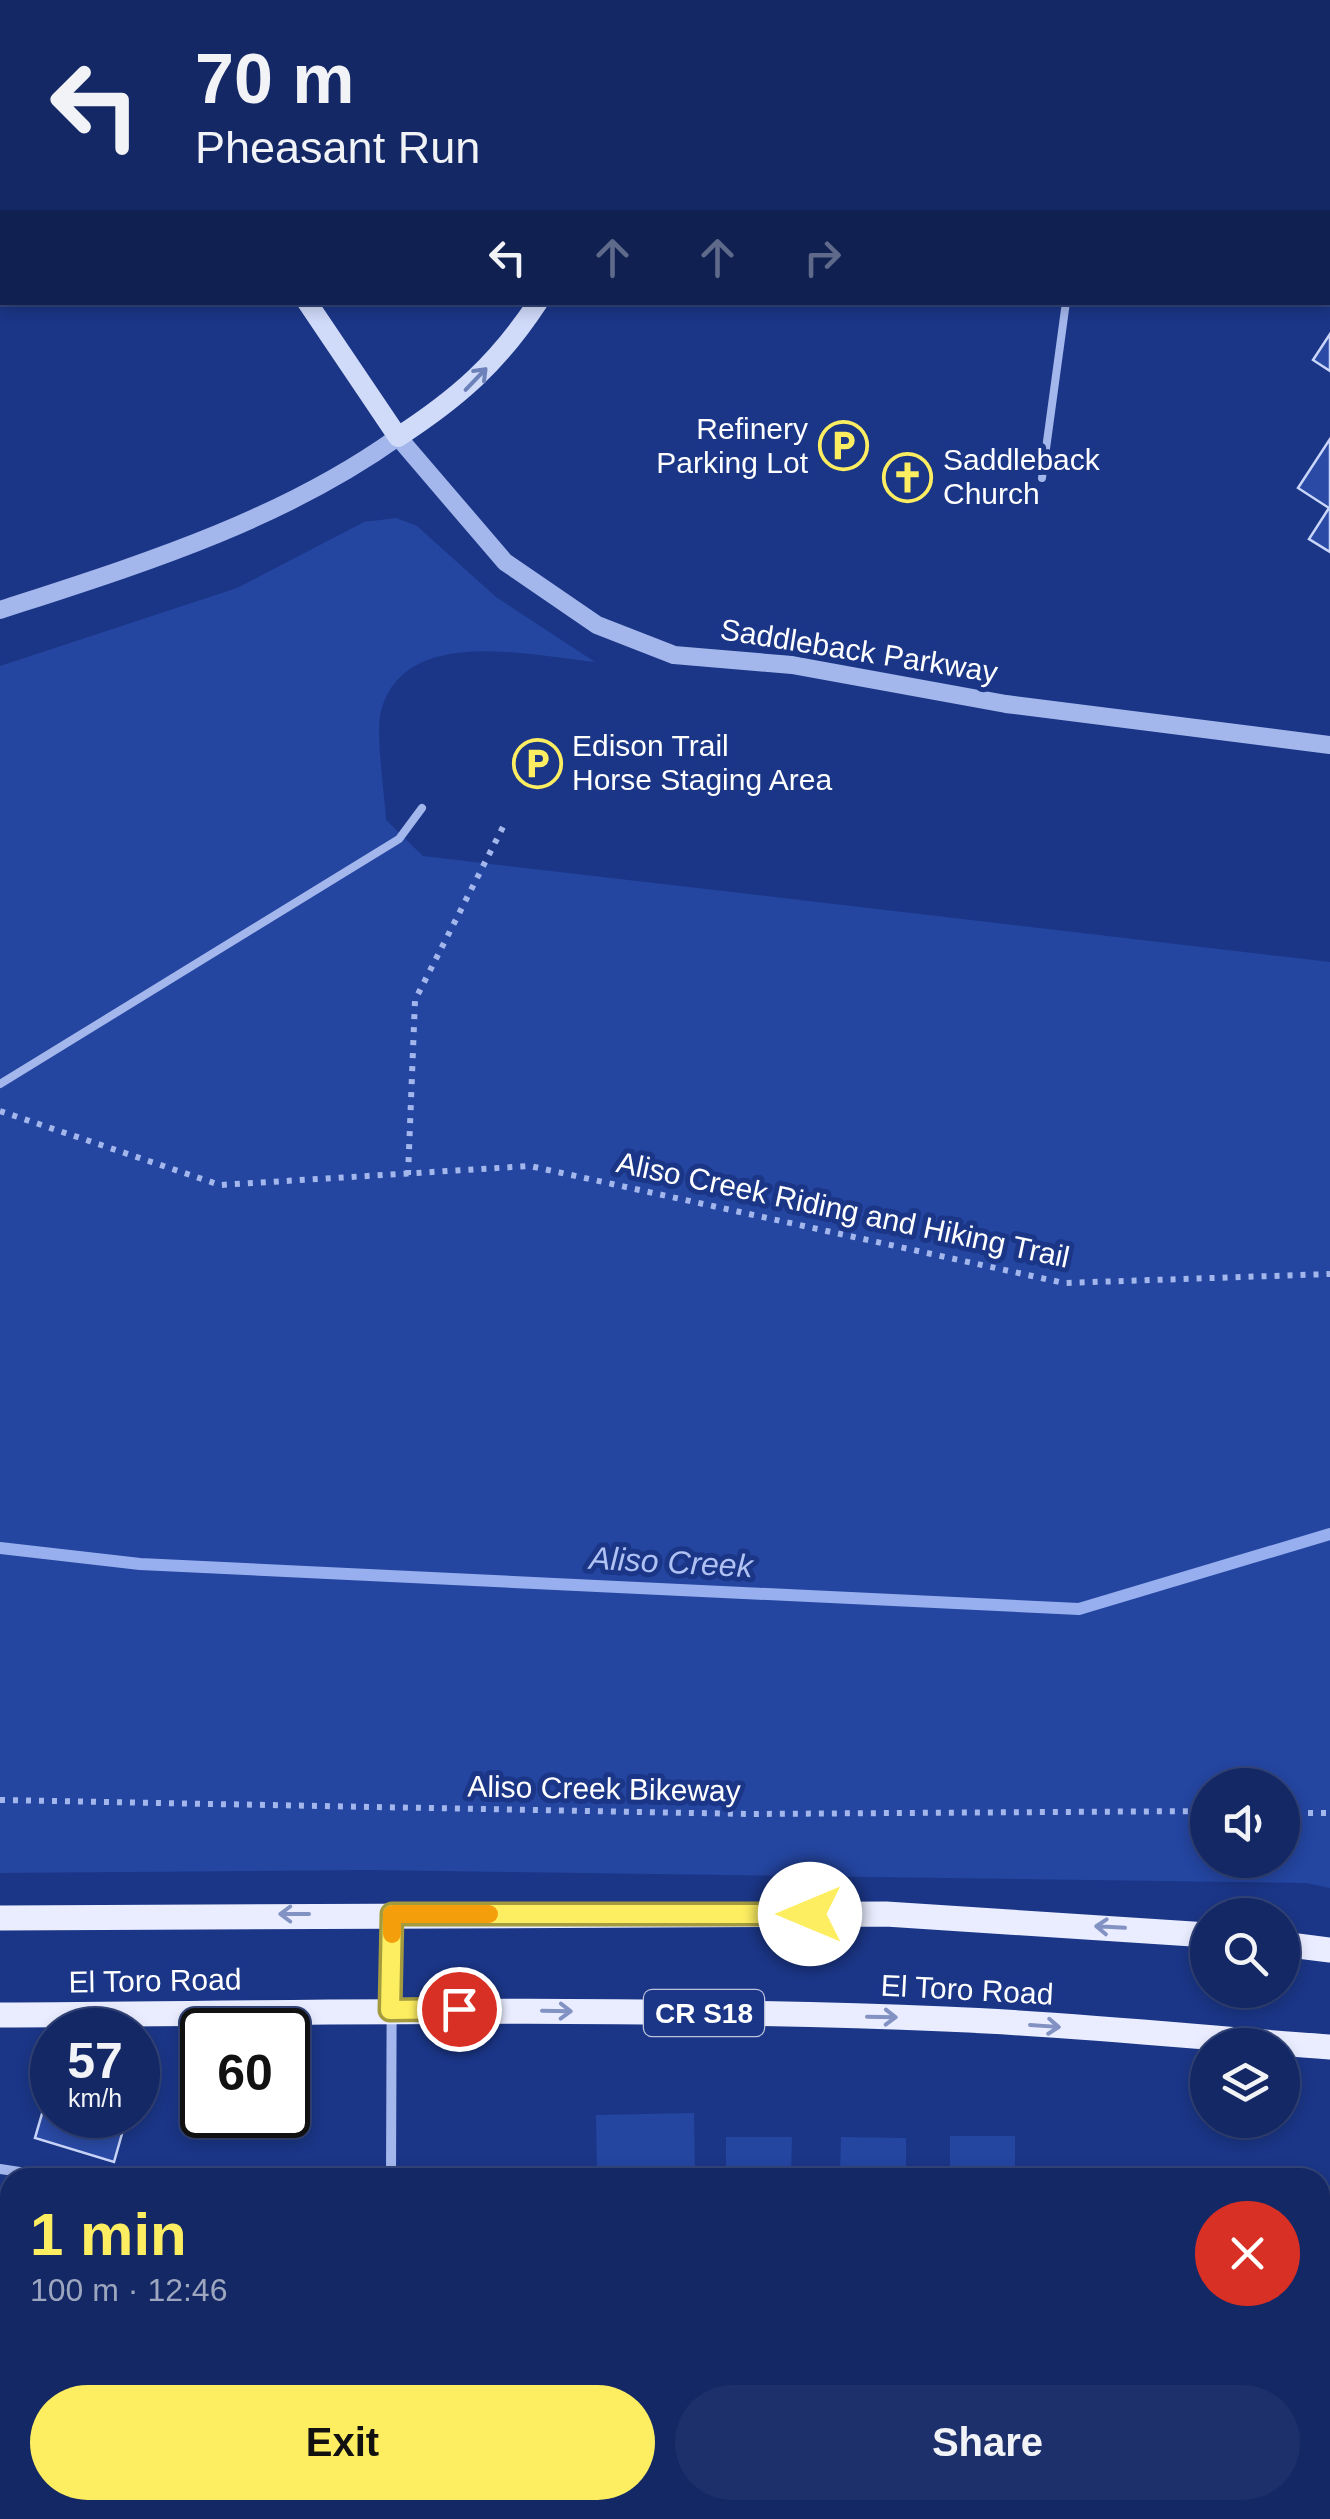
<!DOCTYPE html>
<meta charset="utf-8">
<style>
body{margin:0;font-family:Helvetica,sans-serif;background:#1d306b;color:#f1f3f6;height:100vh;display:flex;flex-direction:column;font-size:38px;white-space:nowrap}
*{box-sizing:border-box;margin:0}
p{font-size:32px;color:#9da6bf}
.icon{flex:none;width:55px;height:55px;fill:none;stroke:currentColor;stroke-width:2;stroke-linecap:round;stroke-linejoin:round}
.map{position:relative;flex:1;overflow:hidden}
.sheet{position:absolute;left:0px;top:2168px;width:1330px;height:352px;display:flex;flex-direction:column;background:#142865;border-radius:30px 30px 0 0;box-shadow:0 5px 15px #0003,0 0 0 2px #334479}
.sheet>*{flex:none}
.hud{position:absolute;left:0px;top:0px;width:1330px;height:305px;box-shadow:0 5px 15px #0003,0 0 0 2px #334479;background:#142865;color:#f1f3f6;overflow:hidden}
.buttons{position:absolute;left:1190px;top:1768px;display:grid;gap:20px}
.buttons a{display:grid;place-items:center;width:110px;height:110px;border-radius:50%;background:#142865;box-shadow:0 5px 15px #0003,0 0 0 2px #334479;font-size:50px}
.speed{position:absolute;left:30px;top:2008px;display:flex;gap:20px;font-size:50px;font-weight:700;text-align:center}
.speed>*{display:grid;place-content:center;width:130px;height:130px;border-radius:50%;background:#142865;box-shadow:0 5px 15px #0003,0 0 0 2px #334479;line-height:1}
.speed small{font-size:25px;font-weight:400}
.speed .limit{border:5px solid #111;border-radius:15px;background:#fff;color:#111}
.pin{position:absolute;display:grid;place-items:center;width:85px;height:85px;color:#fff;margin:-42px;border:5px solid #fff;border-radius:50%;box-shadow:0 2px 10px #0007}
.me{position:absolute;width:110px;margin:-55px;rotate:270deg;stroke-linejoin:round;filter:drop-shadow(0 0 8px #0008)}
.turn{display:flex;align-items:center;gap:35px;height:210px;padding:0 30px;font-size:45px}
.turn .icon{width:130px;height:130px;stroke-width:2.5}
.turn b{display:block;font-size:70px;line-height:85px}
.lanes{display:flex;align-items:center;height:95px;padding:0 30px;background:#0003;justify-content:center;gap:50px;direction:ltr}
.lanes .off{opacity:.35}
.round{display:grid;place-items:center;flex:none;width:105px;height:105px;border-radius:52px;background:#1d306b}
.head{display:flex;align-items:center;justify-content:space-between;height:170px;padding:0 30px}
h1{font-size:60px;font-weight:700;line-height:75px;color:#fdee61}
.primary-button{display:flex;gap:20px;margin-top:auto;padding:20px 30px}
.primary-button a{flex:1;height:115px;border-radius:60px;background:#fdee61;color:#111;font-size:40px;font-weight:700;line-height:115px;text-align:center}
.primary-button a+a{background:#1d306b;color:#f1f3f6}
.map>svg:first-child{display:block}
</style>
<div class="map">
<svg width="1330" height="2519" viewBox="0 0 1330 2519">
<rect width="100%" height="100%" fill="#1b3687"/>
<g fill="#2445a0" fill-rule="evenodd">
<path d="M396,518L417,526L496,597L595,662C531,656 404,624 381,711C375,731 385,796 386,820L423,856L1330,962V1888L1306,1883L368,1870L0,1873V666L237,588L364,522ZM1208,1785H1282V1860H1208Z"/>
<polygon points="694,2113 695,2177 597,2177 596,2115"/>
<rect x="950" y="2136" width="65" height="41"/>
<polygon points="726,2137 792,2137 791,2177 726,2177"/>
<polygon points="841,2137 906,2138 906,2177 840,2177"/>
</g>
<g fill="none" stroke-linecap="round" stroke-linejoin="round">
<polyline stroke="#97afee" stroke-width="12" points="0,1548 140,1564 1079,1609 1330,1534"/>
</g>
<g fill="#2a4aa5" stroke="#c9d6f9" stroke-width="2.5">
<polygon points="1330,334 1330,371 1313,360"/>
<polygon points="1330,439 1330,552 1309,539 1329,508 1298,488"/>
<polygon points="46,2100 52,2102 52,2115 99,2115 125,2123 114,2162 35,2138"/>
<polygon points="696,2510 800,2510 799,2519 695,2519"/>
<polygon points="879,2510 910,2510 923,2519 872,2519"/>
<polygon points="1010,2510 1123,2510 1124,2519 1011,2519"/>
<polygon points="1190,2510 1313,2510 1330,2519 1188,2519"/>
</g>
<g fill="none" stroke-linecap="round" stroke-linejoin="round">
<g stroke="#a4b7ec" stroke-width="6" stroke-dasharray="5 8" stroke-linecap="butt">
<polyline points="0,1111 220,1185 530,1166 1064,1283 1330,1274"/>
<polyline points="408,1175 415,1000 503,827"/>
<polyline points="0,1800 749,1814 1208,1811"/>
<polyline points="1282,1813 1330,1813"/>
</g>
<g stroke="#a4b7ec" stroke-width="8">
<polyline points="401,0 405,2"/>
<polyline points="567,2 568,0"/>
<polyline points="1042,478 1066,302"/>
<polyline points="0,1084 399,839 422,808"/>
</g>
<g stroke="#a4b7ec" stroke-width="10">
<polyline points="0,2169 59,2178"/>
<polyline points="391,2178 392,1915"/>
<polyline points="1320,2387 1330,2388"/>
<polyline points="394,2510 395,2519"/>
</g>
<path stroke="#a4b7ec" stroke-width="18" d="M0,610C138,565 279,522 398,437L505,562L597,625L674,655L792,665L1006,704L1330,745"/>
<g stroke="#d0daf9" stroke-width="20">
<polyline points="11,0 14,2"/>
<polyline points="740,2 742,0"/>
<path d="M307,302L398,437C458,398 498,363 538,302"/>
</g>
<g stroke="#e9edff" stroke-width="25">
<polyline points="0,1918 886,1914 1208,1935"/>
<polyline points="1282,1944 1330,1950"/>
<path d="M0,2015C315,2013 630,2006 945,2019C1074,2024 1202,2038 1330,2047"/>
</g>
</g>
<defs><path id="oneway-shaft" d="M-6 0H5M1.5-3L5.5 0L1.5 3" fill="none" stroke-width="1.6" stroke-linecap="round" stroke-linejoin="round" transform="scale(2.5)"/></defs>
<use stroke="#6c80ba" href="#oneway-shaft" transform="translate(476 379) rotate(-46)"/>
<g stroke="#8292c3">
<use href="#oneway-shaft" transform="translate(294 1914) rotate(180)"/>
<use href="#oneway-shaft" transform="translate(1110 1927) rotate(-177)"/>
<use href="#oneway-shaft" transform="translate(557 2011) rotate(1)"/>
<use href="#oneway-shaft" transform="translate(882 2017) rotate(1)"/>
<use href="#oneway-shaft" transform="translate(1045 2026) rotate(4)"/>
</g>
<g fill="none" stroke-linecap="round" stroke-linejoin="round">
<defs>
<polyline id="route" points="459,2009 390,2010 392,1914 810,1914"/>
</defs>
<use href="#route" stroke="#a49b3f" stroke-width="25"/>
<use href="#route" stroke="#fdee61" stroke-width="18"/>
<polyline stroke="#f59e0b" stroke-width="18" points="392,1934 392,1914 489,1914"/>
</g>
<defs>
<symbol id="parking-ring" viewBox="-11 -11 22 22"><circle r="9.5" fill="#1b3687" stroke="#fdee61" stroke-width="1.5"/><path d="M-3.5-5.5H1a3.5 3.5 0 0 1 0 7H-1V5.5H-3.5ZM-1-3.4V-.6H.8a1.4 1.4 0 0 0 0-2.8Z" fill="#fdee61"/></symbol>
<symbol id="church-ring" viewBox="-11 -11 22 22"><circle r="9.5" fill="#1b3687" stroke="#fdee61" stroke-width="1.5"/><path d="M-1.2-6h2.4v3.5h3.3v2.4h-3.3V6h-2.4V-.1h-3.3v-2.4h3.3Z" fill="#fdee61"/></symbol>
</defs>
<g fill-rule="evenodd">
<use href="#parking-ring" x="816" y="418" width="55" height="55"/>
<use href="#church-ring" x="880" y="450" width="55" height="55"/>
<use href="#parking-ring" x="510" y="736" width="55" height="55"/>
</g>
<g text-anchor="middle" stroke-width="10" stroke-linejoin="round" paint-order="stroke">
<rect fill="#1b3687" stroke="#bbc3db" stroke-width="2.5" x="644" y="1990" width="120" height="46" rx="8"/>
<g font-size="28" font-weight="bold" fill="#fff">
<text x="704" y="2023">CR S18</text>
</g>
<g font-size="30" fill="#fff" stroke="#1b3687" text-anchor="start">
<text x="808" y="439" text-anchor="end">Refinery<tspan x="808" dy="34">Parking Lot</tspan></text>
<text x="943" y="470">Saddleback<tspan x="943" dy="34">Church</tspan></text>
<text x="572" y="756">Edison Trail<tspan x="572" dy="34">Horse Staging Area</tspan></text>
</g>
<g font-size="30" fill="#fff" stroke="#1b3687">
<text transform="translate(859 651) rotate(9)" y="10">Saddleback Parkway</text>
<text transform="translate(843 1210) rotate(12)" y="10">Aliso Creek Riding and Hiking Trail</text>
<text transform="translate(604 1789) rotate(1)" y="10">Aliso Creek Bikeway</text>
<text transform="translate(155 1981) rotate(-1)" y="10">El Toro Road</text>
<text transform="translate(967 1990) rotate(3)" y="10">El Toro Road</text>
</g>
<g font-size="32" font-style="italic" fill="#b0c2f3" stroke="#1b3687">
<text transform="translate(671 1562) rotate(3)" y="11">Aliso Creek</text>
</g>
</g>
</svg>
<div class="buttons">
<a><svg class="icon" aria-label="sound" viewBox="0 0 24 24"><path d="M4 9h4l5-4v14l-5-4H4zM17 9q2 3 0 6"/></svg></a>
<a><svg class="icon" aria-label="search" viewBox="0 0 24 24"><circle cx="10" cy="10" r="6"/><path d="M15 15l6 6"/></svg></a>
<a><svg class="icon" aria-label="layers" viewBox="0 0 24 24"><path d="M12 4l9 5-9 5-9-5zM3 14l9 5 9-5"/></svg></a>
</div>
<div class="speed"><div>57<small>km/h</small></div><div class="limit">60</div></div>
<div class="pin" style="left:459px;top:2009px;background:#d93025"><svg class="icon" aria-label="arrive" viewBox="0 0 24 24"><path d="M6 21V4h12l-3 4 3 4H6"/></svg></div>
<svg class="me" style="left:810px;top:1914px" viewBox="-20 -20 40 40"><circle r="19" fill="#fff"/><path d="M0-13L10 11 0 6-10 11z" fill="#fdee61"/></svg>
<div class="hud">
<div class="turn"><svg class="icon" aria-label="left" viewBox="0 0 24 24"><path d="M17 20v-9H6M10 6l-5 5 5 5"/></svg><div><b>70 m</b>Pheasant Run</div></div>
<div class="lanes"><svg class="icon" aria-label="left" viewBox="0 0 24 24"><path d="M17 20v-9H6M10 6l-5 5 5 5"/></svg><svg class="icon off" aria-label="ahead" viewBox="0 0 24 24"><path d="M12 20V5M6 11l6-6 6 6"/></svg><svg class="icon off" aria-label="ahead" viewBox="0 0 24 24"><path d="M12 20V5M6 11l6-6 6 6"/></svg><svg class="icon off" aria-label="right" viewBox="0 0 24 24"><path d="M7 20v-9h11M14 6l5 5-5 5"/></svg></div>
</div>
<section class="sheet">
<div class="head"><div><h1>1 min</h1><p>100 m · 12:46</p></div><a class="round" style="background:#d93025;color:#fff"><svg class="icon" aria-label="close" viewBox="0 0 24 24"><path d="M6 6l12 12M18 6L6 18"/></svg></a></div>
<div class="primary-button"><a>Exit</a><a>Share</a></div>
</section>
</div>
